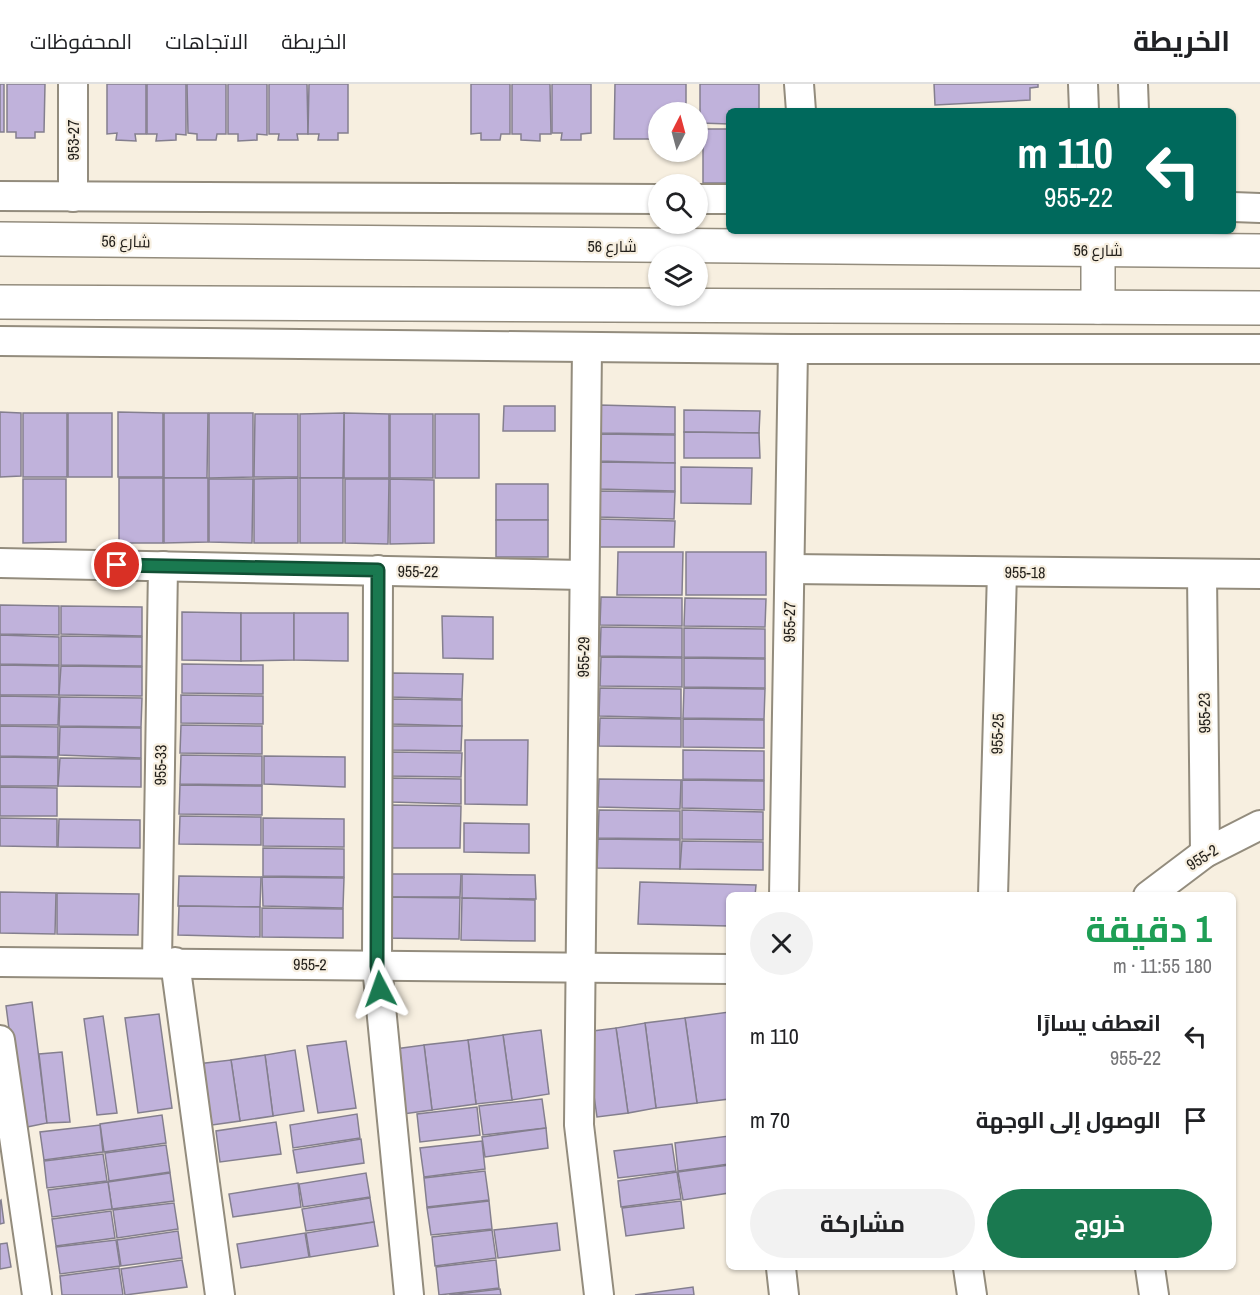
<!DOCTYPE html>
<html lang="ar">
<meta charset="utf-8">
<style>
body{margin:0;font-family:"Archivo Narrow",Cairo,sans-serif;background:#f2f2f2;color:#202124;direction:rtl;height:100vh;display:flex;flex-direction:column;font-size:22px;white-space:nowrap}
*{box-sizing:border-box;margin:0}
p{font-size:20px;color:#757577}
.icon{flex:none;width:33px;height:33px;fill:none;stroke:currentColor;stroke-width:2;stroke-linecap:round;stroke-linejoin:round}
.map{position:relative;flex:1;overflow:hidden;direction:ltr}
.side{position:absolute;left:726px;top:808px;width:510px;height:378px;display:flex;flex-direction:column;background:#fff;border-radius:9px;box-shadow:0 2px 4px #0004;direction:rtl}
.side>*{flex:none}
.guide{position:absolute;left:726px;top:24px;width:510px;height:126px;border-radius:9px;box-shadow:0 2px 4px #0004;direction:rtl;background:#00695c;color:#fff;overflow:hidden}
.needle{width:39px;rotate:6deg}
.fabs{position:absolute;left:648px;top:18px;display:grid;gap:12px}
.fabs a{display:grid;place-items:center;width:60px;height:60px;border-radius:50%;background:#fff;box-shadow:0 2px 4px #0004;font-size:30px}
.pin{position:absolute;display:grid;place-items:center;width:51px;height:51px;color:#fff;margin:-26px;border:3px solid #fff;border-radius:50%;box-shadow:0 2px 6px #0007}
.me{position:absolute;width:66px;margin:-33px;rotate:356deg;stroke-linejoin:round;filter:drop-shadow(0 0 4px #0008)}
.turn{display:flex;align-items:center;gap:21px;height:126px;padding:0 24px;font-size:27px}
.turn .icon{width:78px;height:78px;stroke-width:2.5}
.turn b{display:block;font-size:42px;line-height:51px}
.round{display:grid;place-items:center;flex:none;width:63px;height:63px;border-radius:32px;background:#f2f2f2}
.head{display:flex;align-items:center;justify-content:space-between;height:102px;padding:0 24px}
h1{font-size:36px;font-weight:700;line-height:45px;color:#1e9e55}
.primary-button{display:flex;gap:12px;margin-top:auto;padding:12px 24px}
.primary-button a{flex:1;height:69px;border-radius:36px;background:#1a7950;color:#fff;font-size:24px;font-weight:700;line-height:69px;text-align:center}
.primary-button a+a{background:#f2f2f2;color:#202124}
ul{padding:0;list-style:none}
li{display:flex;align-items:center;gap:18px;height:84px;padding:0 24px}
li div{flex:1}
li b{display:block;font-size:22px}
li em{font-style:normal}
header{display:flex;align-items:center;gap:36px;box-sizing:border-box;height:84px;padding:0 30px;background:#fff;border-bottom:2px solid #e0e0e0}
header strong{font-size:28px}
nav{display:flex;gap:33px;margin-inline-start:auto;font-size:21px}
.map>svg:first-child{display:block}
</style>
<header>
<strong>الخريطة</strong>
<nav><a>الخريطة</a><a>الاتجاهات</a><a>المحفوظات</a></nav>
</header>
<div class="map">
<svg width="1260" height="1211" viewBox="0 0 1260 1211">
<rect width="100%" height="100%" fill="#f7efe0"/>
<g fill="#c0b2db" stroke="#847f8e" stroke-width="1.5">
<rect x="0" y="0" width="4" height="48"/>
<polygon points="7,0 45,0 44,48 35,48 35,54 16,54 16,48 7,48"/>
<polygon points="107,0 146,0 146,50 135,50 136,57 116,56 117,49 107,50"/>
<polygon points="147,0 186,0 186,51 176,50 176,56 156,57 157,50 147,50"/>
<polygon points="187,0 226,0 226,50 217,50 216,56 197,56 197,50 188,49"/>
<polygon points="228,0 267,0 267,51 257,50 257,56 238,57 238,50 228,50"/>
<polygon points="269,0 307,0 308,50 297,50 298,56 278,56 279,50 269,50"/>
<polygon points="309,0 348,0 348,49 338,49 338,56 318,56 319,50 308,50"/>
<polygon points="471,0 510,0 510,50 501,50 500,56 481,56 481,49 471,50"/>
<polygon points="512,0 550,0 551,50 540,50 540,57 521,56 521,50 512,50"/>
<polygon points="552,0 591,0 591,49 581,50 581,56 561,56 562,49 552,49"/>
<polygon points="615,0 686,0 686,28 658,28 658,55 614,55"/>
<polygon points="700,0 759,0 759,27 729,27 729,40 700,39"/>
<polygon points="934,0 1038,0 1038,3 1030,4 1030,16 935,21"/>
<rect x="703" y="45" width="26" height="54"/>
<polygon points="599,321 675,323 675,350 599,349"/>
<polygon points="504,322 555,322 555,347 503,347"/>
<polygon points="684,326 760,327 759,349 684,348"/>
<polygon points="0,328 21,329 21,392 0,393"/>
<polygon points="118,328 163,329 163,393 118,393"/>
<rect x="23" y="329" width="44" height="64"/>
<rect x="68" y="329" width="44" height="64"/>
<polygon points="164,329 208,329 207,394 164,394"/>
<polygon points="209,329 253,329 253,393 209,394"/>
<polygon points="344,329 389,330 389,394 344,394"/>
<polygon points="344,329 343,394 300,394 300,330"/>
<polygon points="255,330 298,330 298,393 254,393"/>
<rect x="390" y="330" width="43" height="64"/>
<rect x="435" y="330" width="44" height="64"/>
<polygon points="684,348 759,349 760,374 684,374"/>
<polygon points="599,350 675,351 675,379 598,377"/>
<polygon points="598,378 675,379 675,407 598,405"/>
<polygon points="681,383 752,384 751,420 681,419"/>
<rect x="119" y="394" width="44" height="65"/>
<polygon points="164,394 208,394 208,458 164,459"/>
<polygon points="298,394 298,459 254,459 254,395"/>
<rect x="300" y="394" width="43" height="65"/>
<polygon points="23,395 66,395 66,458 23,459"/>
<polygon points="209,395 253,395 252,459 209,458"/>
<polygon points="345,395 389,395 388,460 345,459"/>
<polygon points="390,395 434,396 434,459 390,460"/>
<rect x="496" y="400" width="52" height="36"/>
<polygon points="598,407 675,408 674,435 598,433"/>
<polygon points="598,435 675,437 674,463 597,463"/>
<rect x="496" y="436" width="52" height="37"/>
<polygon points="618,468 683,468 682,511 617,511"/>
<rect x="686" y="468" width="80" height="43"/>
<polygon points="601,513 682,514 682,542 600,541"/>
<polygon points="685,514 766,515 765,543 684,542"/>
<polygon points="0,521 59,522 59,551 0,550"/>
<polygon points="61,522 142,523 142,552 61,550"/>
<polygon points="182,528 241,529 241,577 182,576"/>
<polygon points="241,529 294,529 294,576 241,577"/>
<polygon points="294,529 348,529 348,577 294,576"/>
<polygon points="442,532 493,533 493,575 443,574"/>
<polygon points="601,543 682,544 682,573 600,572"/>
<polygon points="684,544 765,545 765,574 684,573"/>
<polygon points="0,551 59,553 59,581 0,580"/>
<polygon points="61,552 142,553 142,582 61,581"/>
<polygon points="601,573 682,574 682,603 600,602"/>
<polygon points="684,574 765,575 765,604 684,603"/>
<polygon points="182,580 263,581 263,610 182,609"/>
<polygon points="0,581 59,582 59,611 0,611"/>
<polygon points="61,582 142,583 142,612 59,611"/>
<polygon points="392,589 463,590 462,615 391,613"/>
<polygon points="600,604 681,605 681,634 599,632"/>
<polygon points="684,604 765,605 764,635 683,634"/>
<polygon points="181,611 263,612 263,640 181,639"/>
<polygon points="0,612 59,613 58,641 0,641"/>
<polygon points="60,613 142,614 141,643 59,642"/>
<polygon points="392,615 462,616 462,642 391,640"/>
<polygon points="600,634 681,635 681,663 599,662"/>
<polygon points="683,635 764,636 764,664 683,663"/>
<polygon points="181,641 262,642 262,670 180,669"/>
<polygon points="0,642 58,643 58,673 0,672"/>
<polygon points="391,642 462,642 461,667 391,666"/>
<polygon points="60,643 141,644 141,674 59,671"/>
<polygon points="465,656 528,656 527,721 465,720"/>
<polygon points="683,666 764,667 764,696 683,695"/>
<polygon points="391,668 462,669 461,693 390,692"/>
<polygon points="181,671 262,672 262,701 180,700"/>
<polygon points="264,672 345,673 345,703 264,700"/>
<polygon points="0,673 58,674 58,702 0,702"/>
<polygon points="60,674 141,675 141,703 58,702"/>
<polygon points="390,694 461,695 461,720 391,718"/>
<polygon points="599,695 681,696 680,725 598,723"/>
<polygon points="682,696 764,697 764,726 682,724"/>
<polygon points="180,701 262,702 262,731 179,730"/>
<polygon points="0,703 57,704 57,732 0,732"/>
<polygon points="390,721 461,722 460,764 390,764"/>
<polygon points="599,726 680,727 680,755 598,754"/>
<polygon points="682,726 763,728 763,756 682,755"/>
<polygon points="180,732 261,733 261,761 179,760"/>
<polygon points="0,734 57,735 57,763 0,762"/>
<polygon points="263,734 344,735 344,763 263,762"/>
<polygon points="59,735 140,736 140,764 58,763"/>
<polygon points="464,739 529,740 529,769 464,768"/>
<polygon points="598,755 680,756 680,785 597,784"/>
<polygon points="682,757 763,758 763,786 680,785"/>
<polygon points="263,764 344,765 344,793 263,792"/>
<polygon points="387,790 461,790 460,813 386,813"/>
<polygon points="462,790 535,791 536,815 462,814"/>
<polygon points="179,792 261,793 260,823 178,822"/>
<polygon points="262,793 344,794 343,824 263,822"/>
<polygon points="640,798 756,801 755,812 729,812 729,842 638,840"/>
<polygon points="0,808 56,809 55,850 0,849"/>
<polygon points="57,809 139,810 138,851 57,850"/>
<polygon points="381,813 460,814 459,855 380,854"/>
<polygon points="462,814 535,816 535,857 461,856"/>
<polygon points="179,822 260,823 260,853 178,851"/>
<polygon points="262,824 343,825 343,854 262,853"/>
<polygon points="32,918 47,1039 22,1044 6,922"/>
<polygon points="729,928 729,1015 697,1019 685,934"/>
<polygon points="159,930 172,1024 138,1029 125,934"/>
<polygon points="103,932 117,1029 97,1031 84,935"/>
<polygon points="685,934 697,1019 656,1024 645,939"/>
<polygon points="645,939 656,1024 628,1029 616,944"/>
<polygon points="616,944 628,1029 597,1033 585,948"/>
<polygon points="541,946 549,1010 512,1016 503,951"/>
<polygon points="503,951 512,1016 476,1020 468,956"/>
<polygon points="468,956 476,1020 432,1026 424,961"/>
<polygon points="346,957 356,1024 318,1029 307,962"/>
<polygon points="424,961 432,1026 403,1030 395,965"/>
<polygon points="295,966 304,1027 273,1032 265,971"/>
<polygon points="62,968 70,1038 47,1039 39,970"/>
<polygon points="265,971 273,1032 240,1037 231,976"/>
<polygon points="231,976 240,1037 205,1042 197,980"/>
<polygon points="542,1015 546,1044 483,1051 479,1022"/>
<polygon points="477,1023 480,1051 420,1058 417,1030"/>
<polygon points="357,1030 360,1054 293,1064 290,1041"/>
<polygon points="162,1031 166,1059 104,1068 100,1040"/>
<polygon points="276,1038 281,1070 220,1078 216,1047"/>
<polygon points="100,1041 103,1068 44,1076 40,1048"/>
<polygon points="546,1044 548,1064 485,1073 482,1053"/>
<polygon points="729,1052 729,1080 678,1087 675,1059"/>
<polygon points="361,1055 364,1079 297,1089 293,1066"/>
<polygon points="482,1057 485,1085 424,1093 420,1064"/>
<polygon points="672,1060 676,1087 618,1094 614,1067"/>
<polygon points="166,1061 170,1088 109,1097 105,1069"/>
<polygon points="103,1070 107,1097 47,1104 44,1077"/>
<polygon points="729,1081 729,1109 683,1116 678,1088"/>
<polygon points="485,1087 489,1116 427,1123 424,1094"/>
<polygon points="677,1088 681,1115 621,1123 618,1097"/>
<polygon points="170,1089 174,1117 112,1125 108,1098"/>
<polygon points="366,1089 370,1113 303,1123 299,1100"/>
<polygon points="108,1098 112,1125 52,1133 48,1106"/>
<polygon points="298,1099 301,1123 233,1133 229,1110"/>
<polygon points="370,1114 374,1138 306,1147 302,1125"/>
<polygon points="1,1116 4,1139 0,1140 0,1117"/>
<polygon points="489,1117 492,1145 431,1151 427,1124"/>
<polygon points="681,1117 684,1144 626,1152 622,1124"/>
<polygon points="174,1119 178,1145 117,1154 113,1126"/>
<polygon points="111,1127 115,1154 56,1162 52,1135"/>
<polygon points="374,1138 378,1162 310,1173 306,1149"/>
<polygon points="557,1139 560,1166 498,1174 494,1146"/>
<polygon points="492,1146 496,1174 435,1182 432,1153"/>
<polygon points="178,1147 182,1174 121,1182 117,1156"/>
<polygon points="305,1149 309,1173 241,1184 237,1160"/>
<polygon points="116,1156 120,1182 60,1190 56,1163"/>
<polygon points="7,1159 11,1183 0,1185 0,1160"/>
<polygon points="182,1176 187,1203 125,1211 121,1185"/>
<polygon points="496,1176 499,1204 439,1211 436,1183"/>
<polygon points="119,1184 123,1211 62,1211 60,1192"/>
<polygon points="693,1203 694,1211 635,1211"/>
<polygon points="500,1205 501,1211 449,1211"/>
</g>
<g fill="none" stroke-linecap="round" stroke-linejoin="round">
<defs>
<g id="street">
<polyline points="799,0 801,27"/>
<polyline points="1083,0 1084,27"/>
<polyline points="1133,0 1134,27"/>
<polyline points="0,112 658,115"/>
<polyline points="73,113 73,0"/>
<polyline points="698,115 729,115"/>
<polyline points="1233,123 1260,124"/>
<polyline points="0,257 793,265 1260,265"/>
<polyline points="587,263 579,1041 599,1211"/>
<polyline points="0,479 584,491"/>
<polyline points="790,485 1260,490"/>
<polyline points="378,486 377,882 409,1211"/>
<polyline points="1202,490 1205,769"/>
<polyline points="784,812 793,265"/>
<polyline points="993,812 1002,488"/>
<polyline points="1148,812 1205,769 1260,741"/>
<polyline points="0,878 729,885"/>
<polyline points="175,878 220,1211"/>
<polyline points="157,879 163,482"/>
<polyline points="0,956 37,1211"/>
<polyline points="781,1184 784,1211"/>
<polyline points="968,1184 972,1211"/>
<polyline points="1150,1184 1154,1211"/>
</g>
<g id="secondary">
<polyline points="0,155 1260,167"/>
<polyline points="1098,166 1098,223"/>
<polyline points="0,218 1260,224"/>
</g>
</defs>
<use href="#street" stroke="#938c7d" stroke-width="32"/>
<use href="#secondary" stroke="#938c7d" stroke-width="36"/>
<use href="#street" stroke="#fff" stroke-width="28"/>
<use href="#secondary" stroke="#fff" stroke-width="33"/>
</g>
<g fill="none" stroke-linecap="round" stroke-linejoin="round">
<defs>
<polyline id="route" points="117,481 378,486 377,882 380,905"/>
</defs>
<use href="#route" stroke="#114f34" stroke-width="15"/>
<use href="#route" stroke="#1a7950" stroke-width="10"/>
</g>
<g text-anchor="middle" stroke-width="4.5" stroke-linejoin="round" paint-order="stroke">
<g font-size="16" fill="#221f1a" stroke="#f7efe0">
<text transform="translate(73 56) rotate(-90)" y="6">953-27</text>
<text transform="translate(126 157) rotate(1)" y="6">شارع 56</text>
<text x="612" y="168">شارع 56</text>
<text x="1098" y="172">شارع 56</text>
<text transform="translate(418 487) rotate(1)" y="6">955-22</text>
<text transform="translate(1025 488) rotate(1)" y="6">955-18</text>
<text transform="translate(789 538) rotate(-89)" y="6">955-27</text>
<text transform="translate(583 573) rotate(-89)" y="6">955-29</text>
<text transform="translate(1204 629) rotate(-91)" y="6">955-23</text>
<text transform="translate(997 650) rotate(-88)" y="6">955-25</text>
<text transform="translate(160 681) rotate(-89)" y="6">955-33</text>
<text transform="translate(1202 773) rotate(-32)" y="6">955-2</text>
<text transform="translate(310 880) rotate(1)" y="6">955-2</text>
</g>
</g>
</svg>
<div class="fabs">
<a><svg class="needle" viewBox="-14 -14 28 28"><path d="M0-13l5 13h-10z" fill="#e53935"/><path d="M0 13l5-13h-10z" fill="#757577"/></svg></a>
<a><svg class="icon" aria-label="search" viewBox="0 0 24 24"><circle cx="10" cy="10" r="6"/><path d="M15 15l6 6"/></svg></a>
<a><svg class="icon" aria-label="layers" viewBox="0 0 24 24"><path d="M12 4l9 5-9 5-9-5zM3 14l9 5 9-5"/></svg></a>
</div>
<div class="pin" style="left:117px;top:481px;background:#d93025"><svg class="icon" aria-label="arrive" viewBox="0 0 24 24"><path d="M6 21V4h12l-3 4 3 4H6"/></svg></div>
<svg class="me" style="left:380px;top:905px" viewBox="-20 -20 40 40"><path d="M0-17L14 15 0 8-14 15z" fill="#1a7950" stroke="#fff" stroke-width="4"/></svg>
<div class="guide">
<div class="turn"><svg class="icon" aria-label="left" viewBox="0 0 24 24"><path d="M17 20v-9H6M10 6l-5 5 5 5"/></svg><div><b>110 m</b>955-22</div></div>
</div>
<section class="side">
<div class="head"><div><h1>1 دقيقة</h1><p>180 m · 11:55</p></div><a class="round"><svg class="icon" aria-label="close" viewBox="0 0 24 24"><path d="M6 6l12 12M18 6L6 18"/></svg></a></div>
<ul>
<li><svg class="icon" aria-label="left" viewBox="0 0 24 24"><path d="M17 20v-9H6M10 6l-5 5 5 5"/></svg><div><b>انعطف يسارًا</b><p>955-22</p></div><em>110 m</em></li>
<li><svg class="icon" aria-label="arrive" viewBox="0 0 24 24"><path d="M6 21V4h12l-3 4 3 4H6"/></svg><div><b>الوصول إلى الوجهة</b></div><em>70 m</em></li>
</ul>
<div class="primary-button"><a>خروج</a><a>مشاركة</a></div>
</section>
</div>
